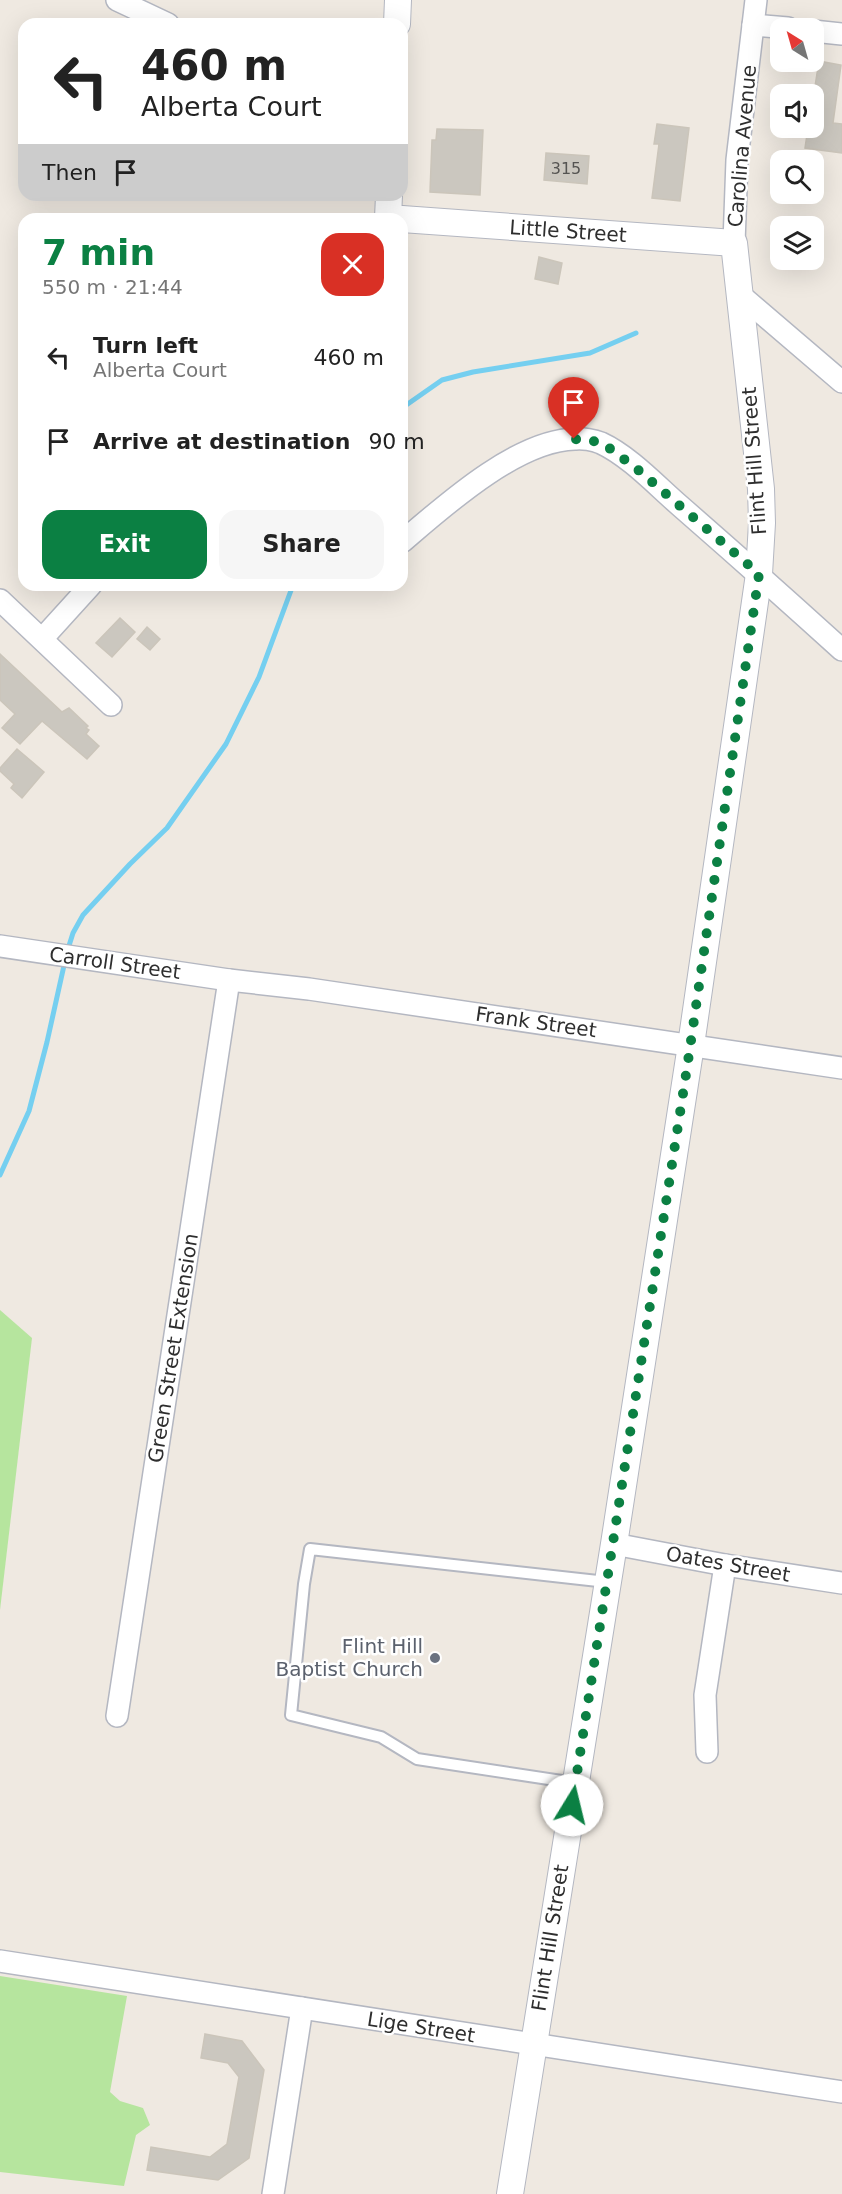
<!DOCTYPE html>
<meta charset="utf-8">
<style>
body{margin:0;font-family:"DejaVu Sans",sans-serif;background:#f6f6f6;color:#222;height:100vh;display:flex;flex-direction:column;font-size:22px;white-space:nowrap}
*{box-sizing:border-box;margin:0}
p{font-size:20px;color:#767676}
.icon{flex:none;width:33px;height:33px;fill:none;stroke:currentColor;stroke-width:2;stroke-linecap:round;stroke-linejoin:round}
.map{position:relative;flex:1;overflow:hidden}
.side{position:absolute;left:18px;top:213px;width:390px;height:378px;display:flex;flex-direction:column;background:#fff;border-radius:18px;box-shadow:0 6px 24px #0002}
.side>*{flex:none}
.banner{position:absolute;left:18px;top:18px;width:390px;height:183px;border-radius:18px;box-shadow:0 6px 24px #0002;background:#fff;color:#222;overflow:hidden}
.needle{width:39px;rotate:323deg}
.tools{position:absolute;left:770px;top:18px;display:grid;gap:12px}
.tools a{display:grid;place-items:center;width:54px;height:54px;border-radius:12px;background:#fff;box-shadow:0 6px 24px #0002;font-size:30px}
.pin{position:absolute;display:grid;place-items:center;width:51px;height:51px;color:#fff;margin:-62px -26px;border-radius:50% 50% 50% 0;rotate:-45deg;box-shadow:0 0 6px #0007}
.pin .icon{rotate:45deg}
.me{position:absolute;width:66px;margin:-33px;rotate:9deg;stroke-linejoin:round;filter:drop-shadow(0 0 4px #0008)}
.turn{display:flex;align-items:center;gap:21px;height:126px;padding:0 24px;font-size:27px}
.turn .icon{width:78px;height:78px;stroke-width:2.5}
.turn b{display:block;font-size:42px;line-height:51px}
.then{display:flex;align-items:center;height:57px;padding:0 24px;background:#0003;gap:12px;font-size:22px}
.round{display:grid;place-items:center;flex:none;width:63px;height:63px;border-radius:18px;background:#f6f6f6}
.summary{display:flex;align-items:center;justify-content:space-between;height:102px;padding:0 24px}
h1{font-size:36px;font-weight:800;line-height:45px;color:#0b8043}
.cta{display:flex;gap:12px;margin-top:auto;padding:12px 24px}
.cta a{flex:1;height:69px;border-radius:18px;background:#0b8043;color:#fff;font-size:24px;font-weight:800;line-height:69px;text-align:center}
.cta a+a{background:#f6f6f6;color:#222}
ul{padding:0;list-style:none}
li{display:flex;align-items:center;gap:18px;height:84px;padding:0 24px}
li div{flex:1}
li b{display:block;font-size:22px}
li em{font-style:normal}
.map>svg:first-child{display:block}
</style>
<div class="map">
<svg width="842" height="2194" viewBox="0 0 842 2194">
<rect width="100%" height="100%" fill="#efe9e1"/>
<g fill="#b6e59e">
<polygon points="0,1310 32,1338 0,1610"/>
<polygon points="0,1976 127,1996 110,2092 120,2101 143,2108 150,2125 136,2135 124,2186 0,2172"/>
</g>
<g fill="none" stroke-linecap="round" stroke-linejoin="round">
<g stroke="#75cff0" stroke-width="5">
<polyline points="402,408 442,380 473,372 590,353 636,333"/>
<polyline points="67,952 73,933 83,915 130,864 167,828 226,744 259,677 293,585"/>
<polyline points="0,1175 29,1111 47,1042 65,961"/>
</g>
</g>
<g fill="#cbc7bf" stroke="#cbc5ba" stroke-width="1.5">
<polygon points="819,61 841,65 833,123 842,124 842,153 805,148 808,128 813,128 813,99"/>
<polygon points="657,124 689,128 680,201 652,198 659,144 654,144"/>
<polygon points="437,129 483,130 480,195 430,192 432,140 436,140"/>
<polygon points="546,153 589,156 587,184 544,180"/>
<polygon points="539,257 562,263 558,284 535,279"/>
<polygon points="120,618 135,632 112,657 96,643"/>
<polygon points="147,627 160,639 150,650 137,639"/>
<polygon points="0,654 62,712 69,708 88,726 86,728 89,730 86,734 99,746 87,759 42,721 20,744 2,728 15,714 0,700"/>
<polygon points="17,749 44,772 22,798 11,788 14,784 0,771 0,768"/>
<polygon points="205,2034 242,2041 264,2070 249,2158 218,2180 147,2170 151,2147 210,2157 227,2144 239,2077 228,2063 201,2058"/>
</g>
<g fill="none" stroke-linecap="round" stroke-linejoin="round">
<defs>
<polyline id="service" points="575,1783 417,1759 381,1737 291,1715 304,1584 310,1549 607,1582"/>
<g id="minor">
<polyline points="117,0 168,24"/>
<polyline points="753,25 788,28"/>
<polyline points="813,31 842,34"/>
<polyline points="734,243 737,160 756,0"/>
<polyline points="738,293 842,382"/>
<path d="M402,542C444,506 517,440 575,439C582,438 594,440 601,443C629,456 656,485 679,505C734,553 788,601 842,650"/>
<polyline points="0,600 111,705"/>
<polyline points="42,639 91,585"/>
<polyline points="0,946 229,980 309,989 842,1068"/>
<polyline points="614,1544 725,1565 842,1583"/>
<polyline points="117,1716 229,980"/>
<polyline points="707,1752 705,1695 725,1565"/>
<polyline points="0,1961 842,2092"/>
<polyline points="273,2194 302,2008"/>
</g>
<g id="tertiary">
<polyline points="397,24 398,0"/>
<polyline points="389,195 388,218 400,219"/>
<polyline points="402,219 734,243 761,489 762,523 759,574 691,1045 614,1544 510,2194"/>
</g>
</defs>
<use href="#service" stroke="#b4b7c1" stroke-width="14"/>
<use href="#minor" stroke="#b4b7c1" stroke-width="24"/>
<use href="#tertiary" stroke="#b4b7c1" stroke-width="28"/>
<use href="#service" stroke="#fff" stroke-width="10"/>
<use href="#minor" stroke="#fff" stroke-width="21"/>
<use href="#tertiary" stroke="#fff" stroke-width="26"/>
</g>
<g fill="none" stroke-linecap="round" stroke-linejoin="round">
<polyline stroke="#0b8043" stroke-width="10" stroke-dasharray="0 18" points="572,1805 687,1068 759,574 637,469 612,450 600,442 574,439"/>
</g>
<circle fill="#6b7280" stroke="#fff" stroke-width="2" cx="435" cy="1658" r="6"/>
<g text-anchor="middle" stroke-width="5" stroke-linejoin="round" paint-order="stroke">
<g font-size="16" fill="#555452">
<text x="566" y="174">315</text>
</g>
<g font-size="20" fill="#2e2e2e" stroke="#fff">
<text transform="translate(742 146) rotate(-85)" y="7">Carolina Avenue</text>
<text transform="translate(568 231) rotate(4)" y="7">Little Street</text>
<text transform="translate(754 461) rotate(-94)" y="7">Flint Hill Street</text>
<text transform="translate(115 963) rotate(8)" y="7">Carroll Street</text>
<text transform="translate(536 1022) rotate(8)" y="7">Frank Street</text>
<text transform="translate(173 1348) rotate(-81)" y="7">Green Street Extension</text>
<text transform="translate(728 1564) rotate(10)" y="7">Oates Street</text>
<text transform="translate(550 1938) rotate(-81)" y="7">Flint Hill Street</text>
<text transform="translate(421 2027) rotate(9)" y="7">Lige Street</text>
</g>
<g font-size="20" fill="#5b616d" stroke="#fff" text-anchor="end">
<text x="423" y="1653">Flint Hill<tspan x="423" dy="23">Baptist Church</tspan></text>
</g>
</g>
</svg>
<div class="tools">
<a><svg class="needle" viewBox="-14 -14 28 28"><path d="M0-13l5 13h-10z" fill="#e53935"/><path d="M0 13l5-13h-10z" fill="#767676"/></svg></a>
<a><svg class="icon" aria-label="sound" viewBox="0 0 24 24"><path d="M4 9h4l5-4v14l-5-4H4zM17 9q2 3 0 6"/></svg></a>
<a><svg class="icon" aria-label="search" viewBox="0 0 24 24"><circle cx="10" cy="10" r="6"/><path d="M15 15l6 6"/></svg></a>
<a><svg class="icon" aria-label="layers" viewBox="0 0 24 24"><path d="M12 4l9 5-9 5-9-5zM3 14l9 5 9-5"/></svg></a>
</div>
<div class="pin" style="left:574px;top:439px;background:#d93025"><svg class="icon" aria-label="arrive" viewBox="0 0 24 24"><path d="M6 21V4h12l-3 4 3 4H6"/></svg></div>
<svg class="me" style="left:572px;top:1805px" viewBox="-20 -20 40 40"><circle r="19" fill="#fff"/><path d="M0-13L10 11 0 6-10 11z" fill="#0b8043"/></svg>
<div class="banner">
<div class="turn"><svg class="icon" aria-label="left" viewBox="0 0 24 24"><path d="M17 20v-9H6M10 6l-5 5 5 5"/></svg><div><b>460 m</b>Alberta Court</div></div>
<div class="then">Then<svg class="icon" aria-label="arrive" viewBox="0 0 24 24"><path d="M6 21V4h12l-3 4 3 4H6"/></svg></div>
</div>
<section class="side">
<div class="summary"><div><h1>7 min</h1><p>550 m · 21:44</p></div><a class="round" style="background:#d93025;color:#fff"><svg class="icon" aria-label="close" viewBox="0 0 24 24"><path d="M6 6l12 12M18 6L6 18"/></svg></a></div>
<ul>
<li><svg class="icon" aria-label="left" viewBox="0 0 24 24"><path d="M17 20v-9H6M10 6l-5 5 5 5"/></svg><div><b>Turn left</b><p>Alberta Court</p></div><em>460 m</em></li>
<li><svg class="icon" aria-label="arrive" viewBox="0 0 24 24"><path d="M6 21V4h12l-3 4 3 4H6"/></svg><div><b>Arrive at destination</b></div><em>90 m</em></li>
</ul>
<div class="cta"><a>Exit</a><a>Share</a></div>
</section>
</div>
